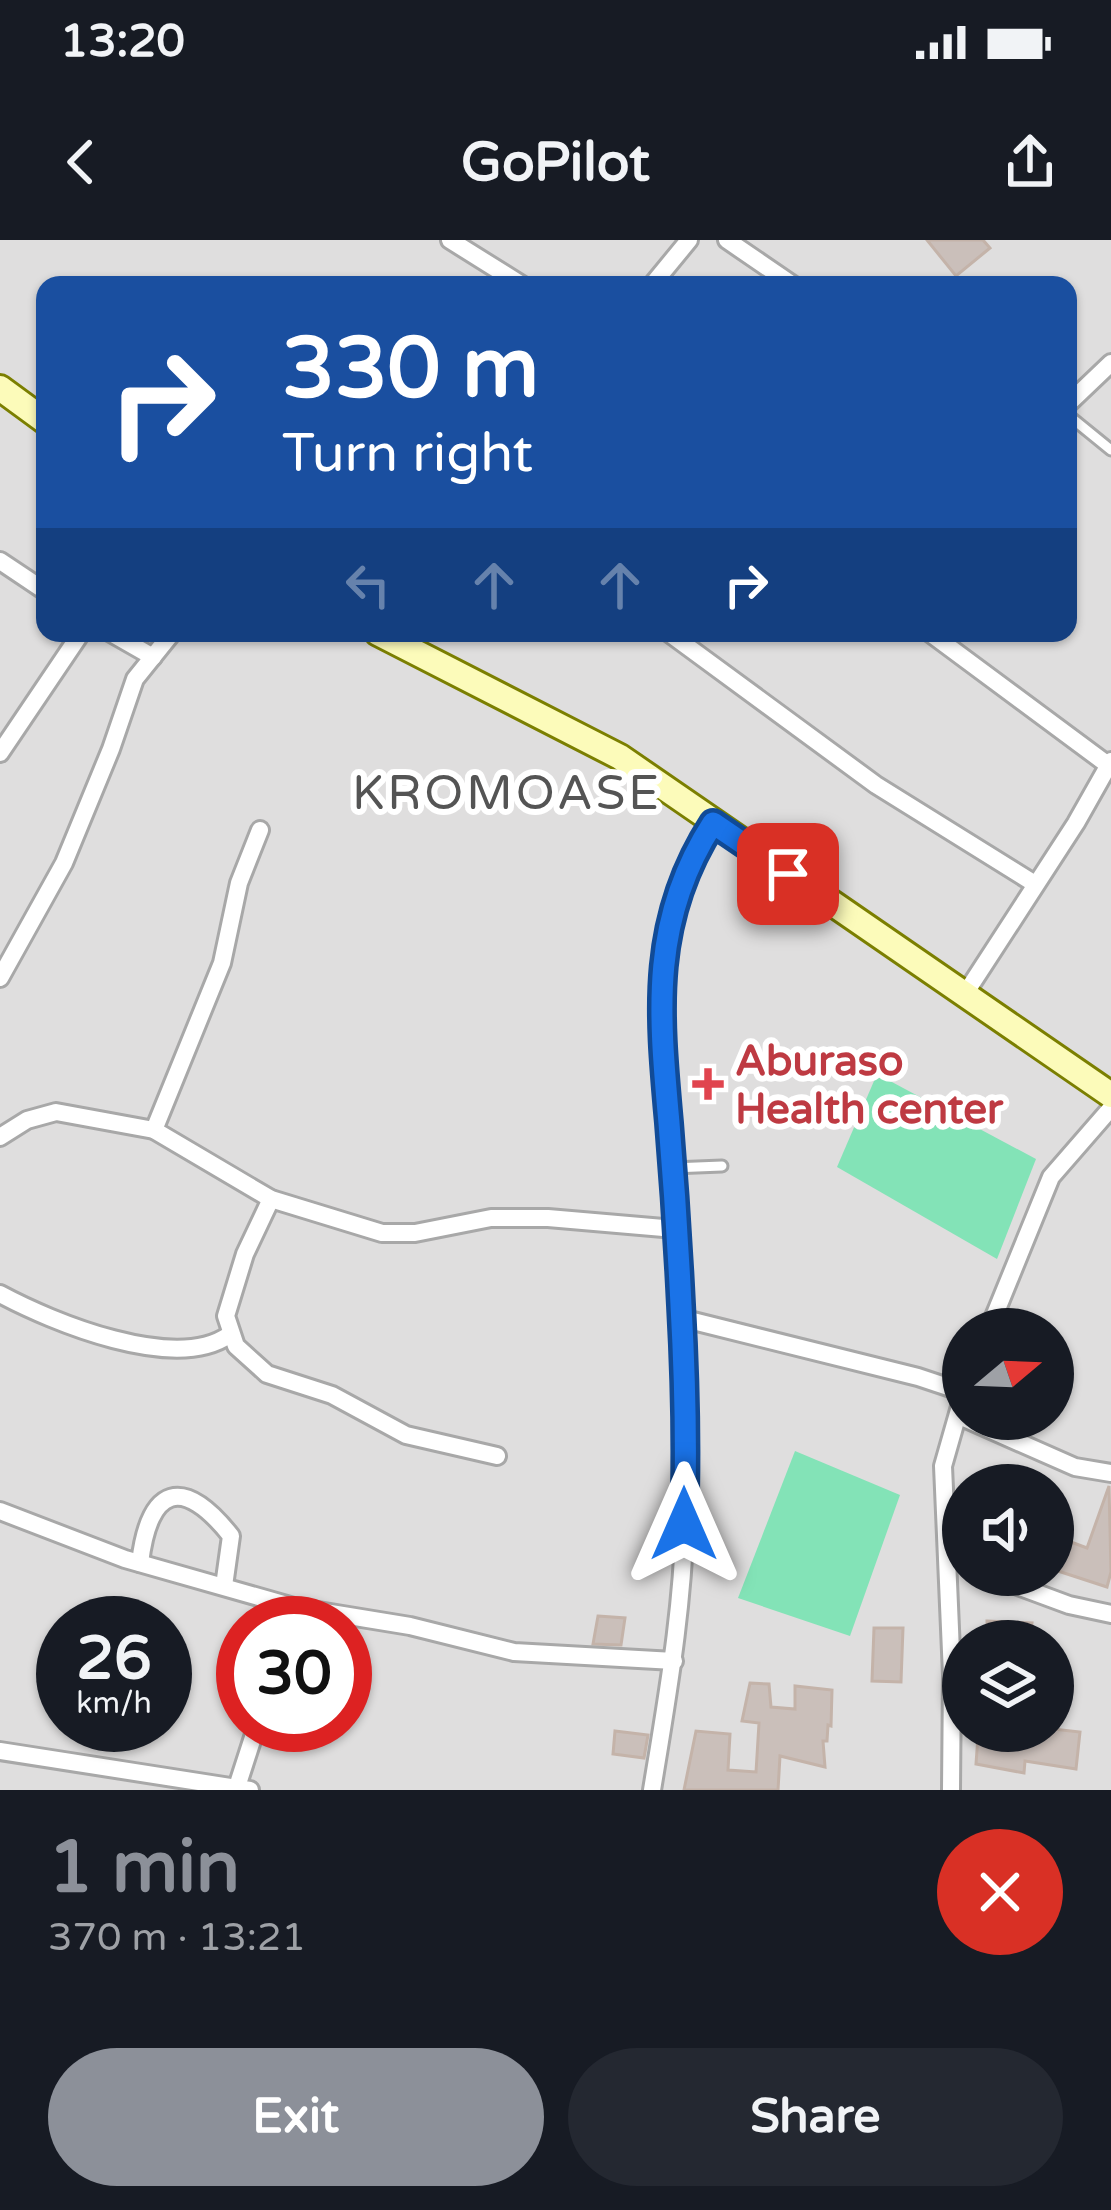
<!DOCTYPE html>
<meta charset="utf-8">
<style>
body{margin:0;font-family:"Varela Round",sans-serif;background:#242831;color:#f1f3f6;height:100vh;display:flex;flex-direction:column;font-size:45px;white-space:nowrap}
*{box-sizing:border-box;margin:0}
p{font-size:39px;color:#9ea1a6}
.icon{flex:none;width:66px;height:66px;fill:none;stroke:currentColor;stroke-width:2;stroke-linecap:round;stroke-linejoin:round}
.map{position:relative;height:1550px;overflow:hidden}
.sheet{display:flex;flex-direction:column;background:#171b24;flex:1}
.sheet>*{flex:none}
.banner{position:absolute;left:36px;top:36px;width:1041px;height:366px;border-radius:24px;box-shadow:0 3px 9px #0004;background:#1a4fa0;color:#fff;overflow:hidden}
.needle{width:78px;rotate:71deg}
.buttons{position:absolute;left:942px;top:1068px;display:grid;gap:24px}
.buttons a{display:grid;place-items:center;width:132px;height:132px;border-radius:50%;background:#171b24;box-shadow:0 3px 9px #0004;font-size:60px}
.speed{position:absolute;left:36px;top:1356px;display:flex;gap:24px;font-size:60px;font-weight:700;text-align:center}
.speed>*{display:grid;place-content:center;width:156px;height:156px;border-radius:50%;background:#171b24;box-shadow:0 3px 9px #0004;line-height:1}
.speed small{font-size:30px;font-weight:400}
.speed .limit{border:18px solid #d22;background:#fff;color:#111}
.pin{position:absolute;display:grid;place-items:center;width:102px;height:102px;color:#fff;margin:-51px;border-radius:24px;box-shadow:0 6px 18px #0006}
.me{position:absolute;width:132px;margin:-66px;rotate:0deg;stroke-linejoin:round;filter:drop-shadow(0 0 9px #0008)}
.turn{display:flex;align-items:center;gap:42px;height:252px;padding:0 48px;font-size:54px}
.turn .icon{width:156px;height:156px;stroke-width:2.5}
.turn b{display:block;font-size:84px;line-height:102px}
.lanes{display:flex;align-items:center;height:114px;padding:0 48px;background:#0003;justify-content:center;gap:60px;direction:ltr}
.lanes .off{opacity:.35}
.round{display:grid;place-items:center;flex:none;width:126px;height:126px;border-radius:63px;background:#242831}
.head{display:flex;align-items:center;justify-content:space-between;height:204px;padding:0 48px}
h1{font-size:72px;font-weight:700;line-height:90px;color:#8c9099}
.cta{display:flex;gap:24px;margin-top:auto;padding:24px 48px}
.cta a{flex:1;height:138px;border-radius:72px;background:#8c9099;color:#fff;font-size:48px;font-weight:700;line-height:138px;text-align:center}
.cta a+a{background:#242831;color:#f1f3f6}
.status{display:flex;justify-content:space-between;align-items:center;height:84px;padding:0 60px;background:#171b24;direction:ltr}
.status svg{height:33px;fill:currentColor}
header{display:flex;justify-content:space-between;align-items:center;height:156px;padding:0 48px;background:#171b24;font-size:54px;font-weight:700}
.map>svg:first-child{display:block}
</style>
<div class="status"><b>13:20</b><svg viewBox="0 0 49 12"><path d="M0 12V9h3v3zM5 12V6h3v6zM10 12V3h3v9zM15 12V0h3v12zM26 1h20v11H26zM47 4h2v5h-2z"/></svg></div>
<header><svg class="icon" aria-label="back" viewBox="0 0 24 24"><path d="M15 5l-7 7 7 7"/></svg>GoPilot<svg class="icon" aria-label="share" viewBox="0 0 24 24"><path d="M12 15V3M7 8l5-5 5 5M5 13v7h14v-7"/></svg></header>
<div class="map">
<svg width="1111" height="1550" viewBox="0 0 1111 1550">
<rect width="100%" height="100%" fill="#f1ede7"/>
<path fill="#dfdede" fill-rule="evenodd" d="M0,0H1111V1550H0ZM45,45H1068V393H45ZM963,1089H1053V1179H963ZM963,1245H1053V1335H963ZM63,1383H165V1485H63ZM243,1383H345V1485H243ZM963,1401H1053V1491H963Z"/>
<g fill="#83e3b7">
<polygon points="877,834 1036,919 997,1019 837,927"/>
<polygon points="795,1211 900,1255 850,1396 738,1358"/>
</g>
<g fill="#cabfba" stroke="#c4b3a9" stroke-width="3">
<polygon points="927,0 983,0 990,8 956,36"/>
<polygon points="1109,1246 1111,1332 1107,1347 1058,1331 1071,1302 1087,1308"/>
<polygon points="598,1376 625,1378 621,1405 593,1404"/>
<polygon points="987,1381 1032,1383 1030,1401 987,1401"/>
<polygon points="874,1388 903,1388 901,1442 872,1441"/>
<polygon points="750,1443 769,1444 771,1467 795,1469 795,1446 832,1450 831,1486 828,1485 827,1501 823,1501 825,1527 780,1516 778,1550 684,1550 696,1491 730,1494 728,1530 756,1532 759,1483 742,1481"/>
<polygon points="1053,1489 1080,1492 1076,1529 1025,1521 1024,1533 976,1524 978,1496 1041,1495 1041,1491"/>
<polygon points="615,1491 648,1495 644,1518 613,1514"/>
</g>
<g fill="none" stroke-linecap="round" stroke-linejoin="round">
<defs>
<g id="lane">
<polyline points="1068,175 1111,210"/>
<polyline points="672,928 722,926"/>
</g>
<g id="street">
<polyline points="450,0 522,45"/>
<polyline points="727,0 793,45"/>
<polyline points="652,45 689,0"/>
<polyline points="1068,164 1111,123"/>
<polyline points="0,321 45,351"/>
<polyline points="111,393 153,417"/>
<polyline points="669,393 876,545 1035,644"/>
<polyline points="930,393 1108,525"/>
<polyline points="0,513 81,393"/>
<polyline points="0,738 64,623 111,509 135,439 172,393"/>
<polyline points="965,754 1076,583 1111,521"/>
<polyline points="154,890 222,723 239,643 260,590"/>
<polyline points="0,897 27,880 56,872 154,890 271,959 382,993 415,993 491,978 548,978 675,989"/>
<polyline points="271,959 245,1014 226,1076 236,1106 267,1134 332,1155 406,1195 497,1216"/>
<path d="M0,1054C52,1082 175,1133 229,1095"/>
<polyline points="681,1078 918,1137 963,1152"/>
<polyline points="989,1089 1051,937 1111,868"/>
<polyline points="966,1179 1075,1227 1111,1233"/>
<polyline points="0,1271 125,1319 294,1367 410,1386 514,1412 674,1421"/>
<path d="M140,1323C149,1246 183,1235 231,1296L224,1346"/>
<polyline points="988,1335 1069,1365 1111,1374"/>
<polyline points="0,1511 250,1550"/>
<polyline points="236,1550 257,1485"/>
<path d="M652,1550C668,1453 685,1357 685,1259C685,1195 684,1130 682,1066C677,942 643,785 673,665C681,634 696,609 713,583"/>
<polyline points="951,1550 952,1435 943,1226 963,1156"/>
</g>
<g id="secondary">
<polyline points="0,148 45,181"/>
<polyline points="378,393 620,517 1111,855"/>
</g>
</defs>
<use href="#lane" stroke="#a8a8a8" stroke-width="15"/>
<use href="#street" stroke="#a8a8a8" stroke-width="22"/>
<use href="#secondary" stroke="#7b7f00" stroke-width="30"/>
<use href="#lane" stroke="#fff" stroke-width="9"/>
<use href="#street" stroke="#fff" stroke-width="16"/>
<use href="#secondary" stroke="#fcfbba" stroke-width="24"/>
</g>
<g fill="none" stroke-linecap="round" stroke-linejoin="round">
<defs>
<path id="route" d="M684,1284C687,1212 685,1137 681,1065C678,1004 674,943 669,883C659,772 650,680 713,583L788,634"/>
</defs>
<use href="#route" stroke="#114b97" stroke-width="30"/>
<use href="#route" stroke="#1a73e8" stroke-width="21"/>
</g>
<path fill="#e0444e" stroke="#fff" stroke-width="4.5" d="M702 826h12v12h12v12h-12v12h-12v-12h-12v-12h12z"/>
<g text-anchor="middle" stroke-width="12" stroke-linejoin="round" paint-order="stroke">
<g font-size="42" font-weight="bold" fill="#be3a42" stroke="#fff" text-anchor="start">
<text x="735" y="835">Aburaso<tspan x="735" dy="48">Health center</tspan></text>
</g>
<g font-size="48" letter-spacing="3" fill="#545454" stroke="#fff">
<text x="507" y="569">KROMOASE</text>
</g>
</g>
</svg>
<div class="buttons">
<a><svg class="needle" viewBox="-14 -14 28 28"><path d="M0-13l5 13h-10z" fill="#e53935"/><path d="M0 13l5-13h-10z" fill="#9ea1a6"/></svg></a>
<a><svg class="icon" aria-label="sound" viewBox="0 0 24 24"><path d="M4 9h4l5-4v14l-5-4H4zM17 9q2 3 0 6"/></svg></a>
<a><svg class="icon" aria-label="layers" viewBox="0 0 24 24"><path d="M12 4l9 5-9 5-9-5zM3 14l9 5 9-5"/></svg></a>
</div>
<div class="speed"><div>26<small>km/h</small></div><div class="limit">30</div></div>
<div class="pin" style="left:788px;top:634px;background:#d93025"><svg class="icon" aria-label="arrive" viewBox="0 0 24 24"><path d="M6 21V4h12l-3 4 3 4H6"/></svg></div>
<svg class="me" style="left:684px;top:1284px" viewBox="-20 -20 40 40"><path d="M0-17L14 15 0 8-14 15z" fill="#1a73e8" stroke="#fff" stroke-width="4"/></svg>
<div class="banner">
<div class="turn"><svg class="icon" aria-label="right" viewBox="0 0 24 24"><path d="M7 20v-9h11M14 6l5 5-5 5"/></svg><div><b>330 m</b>Turn right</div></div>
<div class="lanes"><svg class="icon off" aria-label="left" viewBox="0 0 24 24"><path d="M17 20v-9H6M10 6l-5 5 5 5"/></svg><svg class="icon off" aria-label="ahead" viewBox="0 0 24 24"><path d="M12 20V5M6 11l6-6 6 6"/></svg><svg class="icon off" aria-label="ahead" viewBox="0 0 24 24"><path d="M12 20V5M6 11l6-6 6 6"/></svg><svg class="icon" aria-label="right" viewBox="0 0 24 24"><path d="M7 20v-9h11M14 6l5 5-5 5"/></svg></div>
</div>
</div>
<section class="sheet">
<div class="head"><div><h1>1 min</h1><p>370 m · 13:21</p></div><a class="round" style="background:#d93025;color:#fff"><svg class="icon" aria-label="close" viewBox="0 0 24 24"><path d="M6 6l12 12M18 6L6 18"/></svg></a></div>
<div class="cta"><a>Exit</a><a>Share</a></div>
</section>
